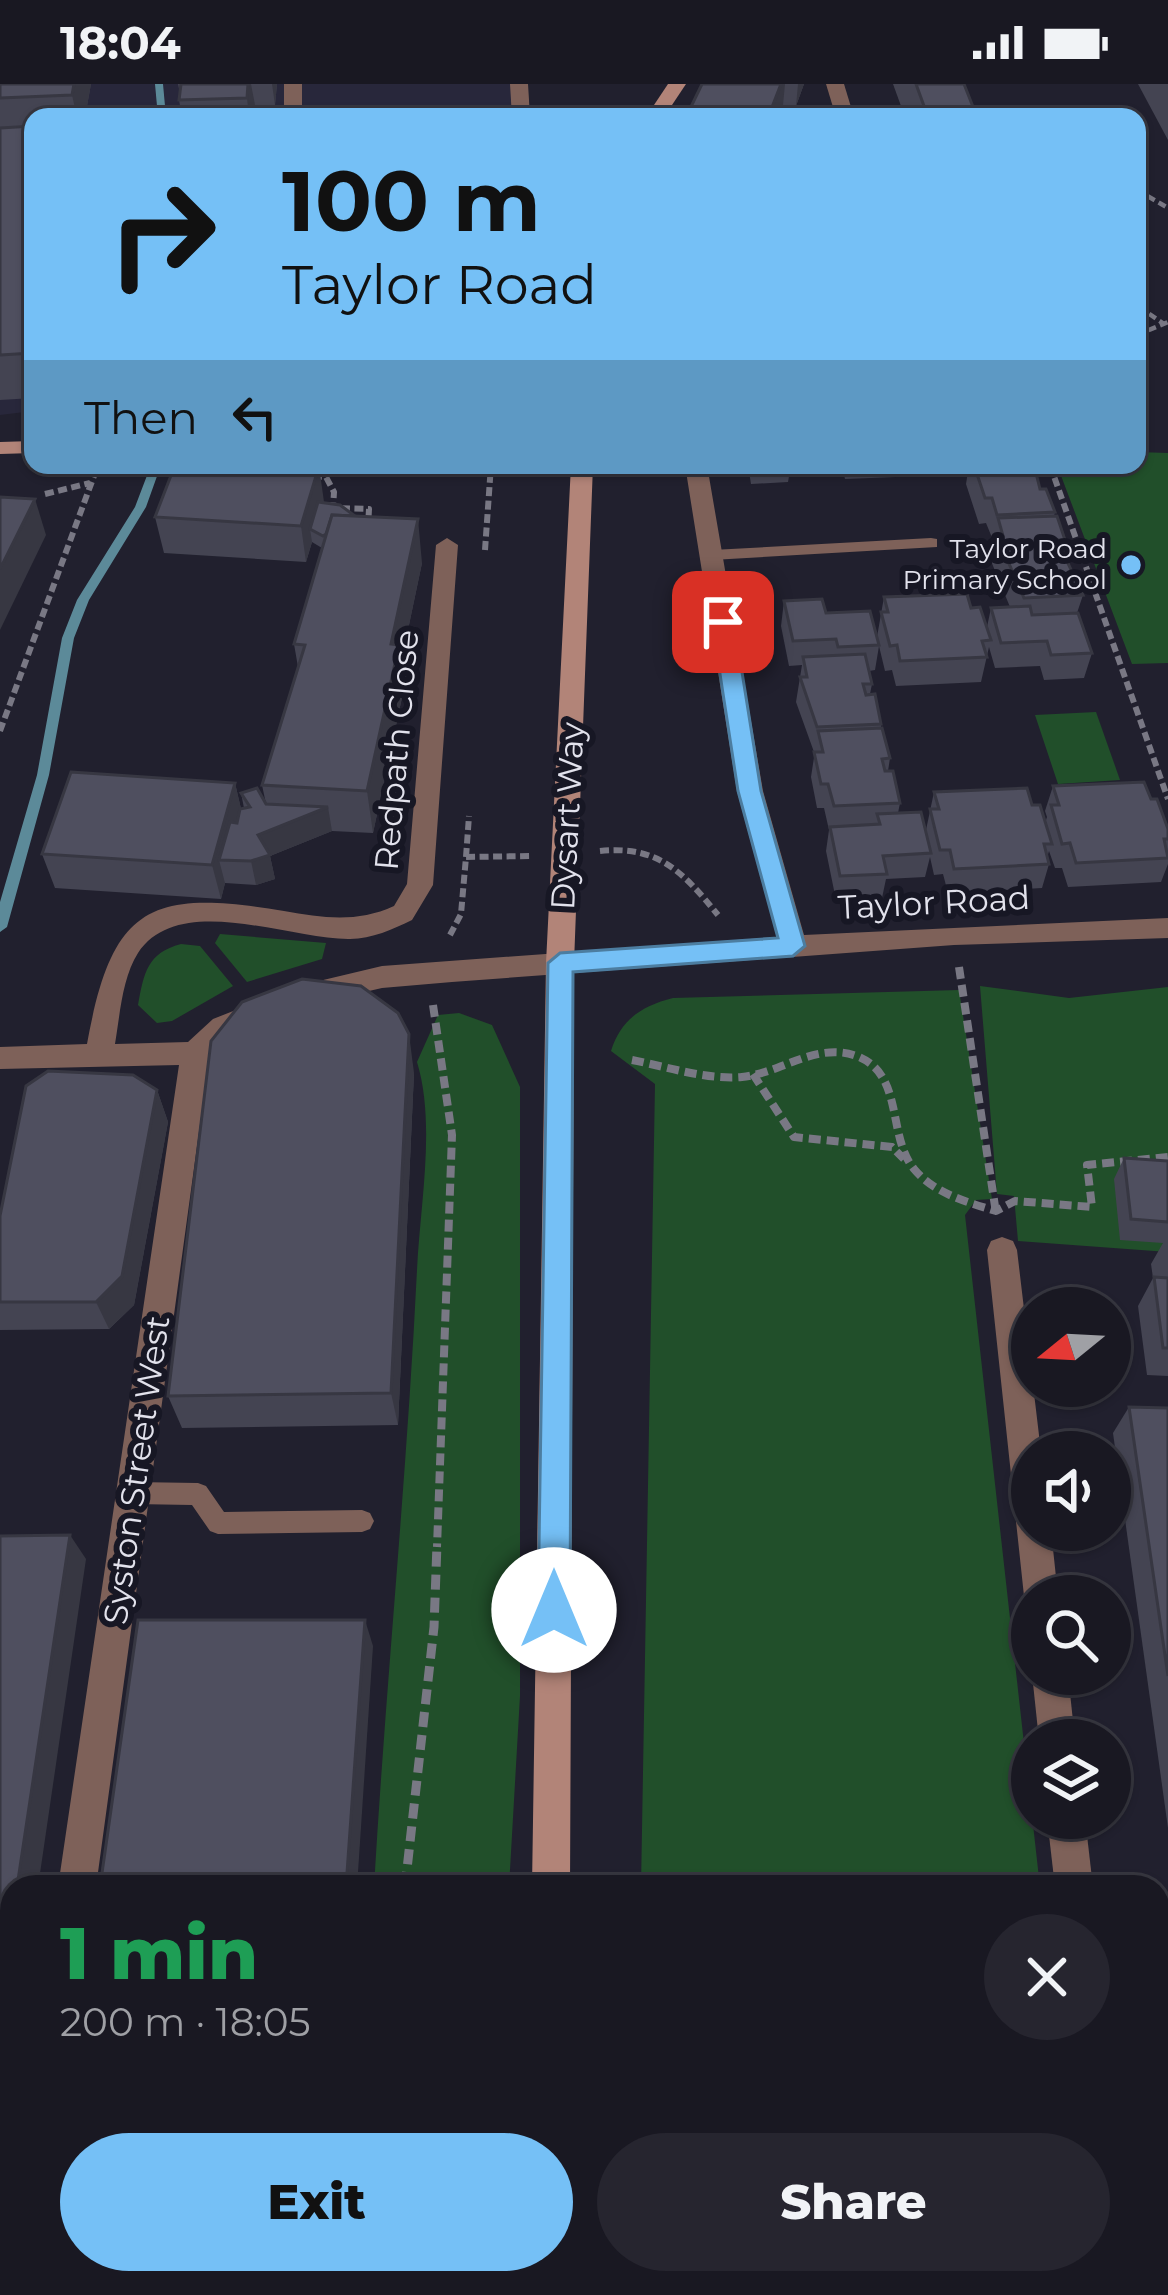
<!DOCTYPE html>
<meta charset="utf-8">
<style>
body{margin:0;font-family:Montserrat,sans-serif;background:#26252f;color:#f1f3f6;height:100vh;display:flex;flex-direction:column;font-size:45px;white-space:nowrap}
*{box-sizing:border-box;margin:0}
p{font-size:39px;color:#9fa0a5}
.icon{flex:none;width:66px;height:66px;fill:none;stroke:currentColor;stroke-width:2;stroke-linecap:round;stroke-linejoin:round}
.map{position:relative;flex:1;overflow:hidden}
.side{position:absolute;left:0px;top:1791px;width:1170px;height:420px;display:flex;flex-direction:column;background:#191822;border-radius:36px 36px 0 0;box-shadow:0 3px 9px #0004,0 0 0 3px #373740}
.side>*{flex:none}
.hud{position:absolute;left:24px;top:24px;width:1122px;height:366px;border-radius:24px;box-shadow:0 3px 9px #0004,0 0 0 3px #373740;background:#75c0f6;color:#111;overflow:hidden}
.needle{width:78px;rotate:252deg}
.controls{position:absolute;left:1011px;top:1203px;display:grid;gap:24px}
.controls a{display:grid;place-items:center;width:120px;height:120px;border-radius:50%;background:#191822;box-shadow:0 3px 9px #0004,0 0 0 3px #373740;font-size:60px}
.pin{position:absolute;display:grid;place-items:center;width:102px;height:102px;color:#fff;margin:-51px;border-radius:24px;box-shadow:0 6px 18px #0006}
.me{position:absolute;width:132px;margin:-66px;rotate:0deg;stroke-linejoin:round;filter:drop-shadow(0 0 9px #0008)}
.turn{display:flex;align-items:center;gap:42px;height:252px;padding:0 60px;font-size:54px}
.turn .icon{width:156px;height:156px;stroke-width:2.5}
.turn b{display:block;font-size:84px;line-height:102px}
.then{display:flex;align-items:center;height:114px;padding:0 60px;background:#0003;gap:24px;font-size:45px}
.round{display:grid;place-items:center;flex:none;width:126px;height:126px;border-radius:63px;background:#26252f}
.headline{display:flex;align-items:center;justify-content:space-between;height:204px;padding:0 60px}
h1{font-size:72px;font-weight:800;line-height:90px;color:#1e9e55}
.cta{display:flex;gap:24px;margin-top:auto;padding:24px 60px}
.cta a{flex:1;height:138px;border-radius:72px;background:#75c0f6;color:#111;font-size:48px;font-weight:800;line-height:138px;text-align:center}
.cta a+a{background:#26252f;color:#f1f3f6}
.status{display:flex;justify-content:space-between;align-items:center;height:84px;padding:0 60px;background:#191822;direction:ltr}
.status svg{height:33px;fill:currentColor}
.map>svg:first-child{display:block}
</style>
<div class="status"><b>18:04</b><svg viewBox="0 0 49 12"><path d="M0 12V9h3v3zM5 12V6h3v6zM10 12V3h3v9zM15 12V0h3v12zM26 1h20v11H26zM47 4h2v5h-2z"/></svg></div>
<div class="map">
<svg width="1168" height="2211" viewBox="0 0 1168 2211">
<rect width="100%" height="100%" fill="#21202e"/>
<polygon fill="#28273b" points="0,0 526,0 523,33 33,33 33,327 0,331"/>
<g fill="#214f2a">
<polygon points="1137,368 1168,369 1168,579 1132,580 1057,381 1137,381"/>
<polygon points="1096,628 1120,696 1058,700 1035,631"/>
<polygon points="220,850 326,859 322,875 247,898 215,859"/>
<path d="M181,860L200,862L233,902L172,937L157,939L138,921C144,889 147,869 181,860Z"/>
<polygon points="980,902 1069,914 1168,903 1168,1168 1018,1157 1014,1112 997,1110"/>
<path d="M959,906L992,1115L976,1116L965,1131L1040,1803H641L655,1000L611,967C621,935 642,922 673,914Z"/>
<path d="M459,929L492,941L520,1003V1612L509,1803H374C386,1597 407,1392 417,1186C420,1121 436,1040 417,978L438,931Z"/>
<polygon points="348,2199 465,2199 463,2211 347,2211"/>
<polygon points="627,2199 841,2199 841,2211 626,2211"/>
</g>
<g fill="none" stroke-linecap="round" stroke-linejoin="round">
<g fill="#5c8a99" fill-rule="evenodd">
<polygon points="155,0 163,0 166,33 158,33"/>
<polygon points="151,381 161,381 146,423 89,516 74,554 49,691 7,843 0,848 0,818 37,691 62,554 77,516 135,423"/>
</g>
<g stroke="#797884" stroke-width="4.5" stroke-dasharray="8 4.5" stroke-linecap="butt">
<polyline points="1137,106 1168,124"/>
<polyline points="1137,230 1148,229 1164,240"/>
<polyline points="1137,251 1168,238"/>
</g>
<g stroke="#797884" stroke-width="6" stroke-dasharray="9 4.5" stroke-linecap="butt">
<polyline points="1050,381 1168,715"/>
<polyline points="313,392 326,393 334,408 333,424 369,425 368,443"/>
<polyline points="326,393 330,381"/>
<polyline points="45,410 90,399"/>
<polyline points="485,466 491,381"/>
<polyline points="0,647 98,381"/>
<path d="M600,767C658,761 683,788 718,831"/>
<polyline points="466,773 469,732"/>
<polyline points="450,851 461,830 466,773 531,772"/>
</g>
<g stroke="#797884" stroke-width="8" stroke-dasharray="12 6" stroke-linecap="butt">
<polyline points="959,883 996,1129"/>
<polyline points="433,921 452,1051 437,1463"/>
<path d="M632,976C668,983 706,996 742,993C782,989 818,956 859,973C904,992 887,1052 914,1085C935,1110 967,1118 996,1127L1015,1117L1092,1123L1087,1081L1168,1073"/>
<polyline points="753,990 794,1053 892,1063 904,1075"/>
</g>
<g stroke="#797884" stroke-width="9" stroke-dasharray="15 8" stroke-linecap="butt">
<polyline points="405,1803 434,1543 437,1460"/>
<polyline points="358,2211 360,2199"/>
</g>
<g fill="#7e6159" fill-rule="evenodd">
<polygon points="931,454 937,455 937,463 712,476 704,471 712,466"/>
<polygon points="134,1398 198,1399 206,1402 224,1428 362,1426 370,1429 374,1437 370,1445 362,1448 218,1450 210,1447 192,1421 134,1420 126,1417 122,1409 126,1401"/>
</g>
<g fill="#7e6159" fill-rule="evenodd">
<rect x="284" y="0" width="18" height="33"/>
<polygon points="510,0 528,0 530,33 512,33"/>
<polygon points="826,0 844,0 854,33 836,33"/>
<polygon points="685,381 707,381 763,707 804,851 1168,834 1168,854 954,861 452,898 382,904 308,921 298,918 294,910 298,902 382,882 777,853 737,707"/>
<path d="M447,454L458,461L433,801L412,836C393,845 372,855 350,855C290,856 179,807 138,869C122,894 120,931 115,960L188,958L213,935L251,920L265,931L209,974L96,1803H58L179,981L0,985V963L87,960C112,823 148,804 284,827C323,834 357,839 394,822L407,800L436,461Z"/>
<polygon points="1002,1153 1013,1157 1017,1166 1041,1368 1032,1368 1032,1446 1051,1446 1058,1512 1032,1512 1032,1525 1024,1512 987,1166 991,1157"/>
<polygon points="1032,1590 1068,1590 1075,1656 1039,1656"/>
<polygon points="1047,1734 1085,1734 1093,1803 1055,1803"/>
<polygon points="1158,1951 1168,1952 1168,1992 1158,1991"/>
<polygon points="12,2179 12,2199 37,2199 35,2211 0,2211 0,2186"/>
<polygon points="1102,2199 1144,2199 1145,2211 1103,2211"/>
</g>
<g fill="#b28478" fill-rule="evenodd">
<polygon points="668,0 686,0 664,33 646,33"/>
<polygon points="33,357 33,369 0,370 0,358"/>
<polygon points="571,381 593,381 574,879 570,1803 532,1803 546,879"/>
<polygon points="503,2199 545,2199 543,2211 501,2211"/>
</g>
</g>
<g fill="#444452">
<polygon points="0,0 91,0 85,33 33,33 33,314 0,316"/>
<polygon points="178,0 277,0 275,21 255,21 253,33 182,33 179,16 181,5 179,5"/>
<polygon points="702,0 804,0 796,22 783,21 779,32 686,33"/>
<polygon points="893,0 964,0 977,33 905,33"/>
<polygon points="1138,0 1168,0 1168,56"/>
<polygon points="1137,173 1144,188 1137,211"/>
<polygon points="748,381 826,381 826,385 790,387 788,398 751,400"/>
<polygon points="835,381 923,381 921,392 845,395 842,383 835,383"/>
<polygon points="969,381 1034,381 1040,405 1055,428 1054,432 1065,456 1062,468 1083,511 1077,529 1092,569 1084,594 1044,596 1040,582 995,584 989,563 981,598 896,602 892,586 885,587 879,562 875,586 869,587 872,600 870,610 881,640 881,644 890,674 888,687 900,719 898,729 926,746 934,708 1032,721 1045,739 1047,733 1045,727 1053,702 1151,715 1168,745 1168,780 1161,798 1068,803 1062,784 1055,784 1049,767 1047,774 1049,780 1042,804 948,809 943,790 934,791 930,773 925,793 886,795 882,814 836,816 826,767 829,746 824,724 817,724 811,693 815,667 814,668 796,618 802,581 789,582 781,542 784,517 826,529 877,553 884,513 971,524 987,543 991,524 1010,523 991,477 994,465 993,456 986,439 979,440 966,400"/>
<polygon points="324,419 422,479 401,579 404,604 373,749 332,747 270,772 275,795 256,801 225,799 221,815 55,804 42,770 235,699 241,725 244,724 241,709 266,720 262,701 298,583 294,560 322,464 312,458 306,478 164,469 155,433"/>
<polygon points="414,989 398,1341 182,1344 168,1312"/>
<polygon points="157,1006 168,1038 134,1221 109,1245 0,1246 0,1132"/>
<polygon points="1124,1074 1168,1077 1168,1292 1147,1291 1138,1222 1153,1194 1151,1180 1163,1159 1120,1156 1114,1095"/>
<polygon points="1129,1323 1168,1324 1168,1744 1113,1349"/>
<polygon points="1036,2199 1099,2199 1101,2211 1025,2211"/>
</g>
<g fill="#373742">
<polygon points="74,0 91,0 85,33 77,33 72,11"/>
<polygon points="248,0 251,0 255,21 253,33 249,33 247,14"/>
<polygon points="272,0 277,0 275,21"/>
<polygon points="781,0 785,0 783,21 778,33 769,33"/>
<polygon points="798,0 804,0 796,22"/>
<polygon points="319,382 324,418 310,445 312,458 306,478 301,442"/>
<polygon points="35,415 46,451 0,546 0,485"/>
<polygon points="418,435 422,479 401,579 404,604 373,749 367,707 391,560"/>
<polygon points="235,699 243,733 219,776 225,799 221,815 212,781"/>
<polygon points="328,723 332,747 270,772 275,795 256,801 251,777 258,751"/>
<polygon points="409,950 414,989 398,1341 391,1309"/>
<polygon points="157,1006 168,1038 134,1221 109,1245 96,1218"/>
<polygon points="70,1451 86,1475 38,1803 17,1803"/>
<polygon points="365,1536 373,1562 357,1803 346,1803"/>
<polygon points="12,1833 12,1979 0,2061 0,1911"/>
</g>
<g fill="#4f4f5f" stroke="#373742" stroke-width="3">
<polygon points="0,0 74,0 72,11 0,14"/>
<polygon points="181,0 248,0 247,14 179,16"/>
<polygon points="702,0 781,0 769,31 793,33 686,33"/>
<polygon points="916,0 964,0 977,33 928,33"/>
<polygon points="33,42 33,269 0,271 0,44"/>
<polygon points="1137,173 1144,188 1137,188"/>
<polygon points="175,381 296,381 319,382 301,442 155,433"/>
<polygon points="974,381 1034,381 1040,405 1046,405 1055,428 997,431 992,414 985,414"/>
<polygon points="0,413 35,415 0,485"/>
<polygon points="318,418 340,421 355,432 332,431 326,450 323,452 310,445"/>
<polygon points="332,431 418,435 391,560 399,561 367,707 262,701 305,561 294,560"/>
<polygon points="1057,432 1065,456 1057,456 1083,511 1024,514 997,452 1003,452 998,434"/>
<polygon points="967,510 971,524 980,523 991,556 982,557 987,573 900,577 897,561 890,562 881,528 888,528 884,513"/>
<polygon points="822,515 826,529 870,527 879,561 838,563 836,555 793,557 784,517"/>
<polygon points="1030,522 1032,531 1078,529 1092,569 1051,571 1047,557 1001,559 991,524"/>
<polygon points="865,570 872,600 863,600 866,611 875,610 881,640 817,643 800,593 807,593 803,573"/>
<polygon points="882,644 890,674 882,675 885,687 893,687 900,719 834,722 828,700 821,700 814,668 823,668 818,647"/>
<polygon points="71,688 235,699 212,781 42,770"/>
<polygon points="1144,698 1151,715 1157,715 1168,745 1168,755 1164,755 1168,774 1076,779 1070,759 1062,760 1051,721 1059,721 1053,702"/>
<polygon points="257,704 266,720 328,723 258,751 270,771 251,777 219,776 230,738 237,739 240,725 250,723 241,709"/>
<polygon points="1027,704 1032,721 1040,721 1052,760 1044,760 1049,780 954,785 950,766 940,766 930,725 939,725 934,708"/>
<polygon points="921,728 931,769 883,772 887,790 840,792 830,743 880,740 877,730"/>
<polygon points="302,895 361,902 398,929 409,950 391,1309 168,1312 211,957 242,918"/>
<polygon points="48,987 133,991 157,1006 122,1192 96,1218 0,1218 0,1132 26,1002"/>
<polygon points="1124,1074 1168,1077 1168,1138 1131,1135"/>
<polygon points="1154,1193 1168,1194 1168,1264 1163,1264"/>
<polygon points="1129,1323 1168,1324 1168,1592"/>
<polygon points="70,1451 17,1803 12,1803 12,1833 0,1911 0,1452"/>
<polygon points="138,1536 365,1536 346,1803 100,1803"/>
<polygon points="1053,2199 1099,2199 1101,2211 1042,2211"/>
</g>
<polygon fill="#75c0f6" stroke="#4c7da0" stroke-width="3" points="723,531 734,538 761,707 805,862 793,872 573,888 570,1526 565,1537 554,1541 543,1537 538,1526 548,879 560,869 778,854 738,707 712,538"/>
<circle fill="#75c0f6" stroke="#171724" stroke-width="4.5" cx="1131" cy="481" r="12"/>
<g text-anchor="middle" stroke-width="12" stroke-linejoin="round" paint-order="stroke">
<g font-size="27" fill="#e2e2ec" stroke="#171724" text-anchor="end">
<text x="1107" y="474">Taylor Road<tspan x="1107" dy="31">Primary School</tspan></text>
</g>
<g font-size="33" fill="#e2e2ec" stroke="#171724">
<text transform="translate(396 666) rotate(-85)" y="12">Redpath Close</text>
<text transform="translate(567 732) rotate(-87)" y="12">Dysart Way</text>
<text transform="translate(934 818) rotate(-3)" y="12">Taylor Road</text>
<text transform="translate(136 1386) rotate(-82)" y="12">Syston Street West</text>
</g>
</g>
</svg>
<div class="controls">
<a><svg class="needle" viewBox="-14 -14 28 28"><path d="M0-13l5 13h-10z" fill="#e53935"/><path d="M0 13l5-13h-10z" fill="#9fa0a5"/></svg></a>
<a><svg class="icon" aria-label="sound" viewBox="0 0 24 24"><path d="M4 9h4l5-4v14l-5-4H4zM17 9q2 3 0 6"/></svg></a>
<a><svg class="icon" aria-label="search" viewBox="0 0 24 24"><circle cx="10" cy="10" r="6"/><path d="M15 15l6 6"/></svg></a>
<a><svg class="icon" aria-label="layers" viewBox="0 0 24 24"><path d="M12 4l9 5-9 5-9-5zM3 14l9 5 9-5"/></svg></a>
</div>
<div class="pin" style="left:723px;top:538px;background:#d93025"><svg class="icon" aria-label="arrive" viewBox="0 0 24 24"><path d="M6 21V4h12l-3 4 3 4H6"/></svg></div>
<svg class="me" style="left:554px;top:1526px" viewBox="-20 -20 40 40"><circle r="19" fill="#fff"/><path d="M0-13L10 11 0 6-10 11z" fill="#75c0f6"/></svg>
<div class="hud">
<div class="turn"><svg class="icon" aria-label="right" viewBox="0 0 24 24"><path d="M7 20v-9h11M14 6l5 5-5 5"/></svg><div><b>100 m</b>Taylor Road</div></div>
<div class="then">Then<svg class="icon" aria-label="left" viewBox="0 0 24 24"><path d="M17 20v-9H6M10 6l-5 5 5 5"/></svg></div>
</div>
<section class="side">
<div class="headline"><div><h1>1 min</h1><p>200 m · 18:05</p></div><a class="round"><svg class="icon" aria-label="close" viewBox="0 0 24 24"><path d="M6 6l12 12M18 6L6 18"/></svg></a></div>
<div class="cta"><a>Exit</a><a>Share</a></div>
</section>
</div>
